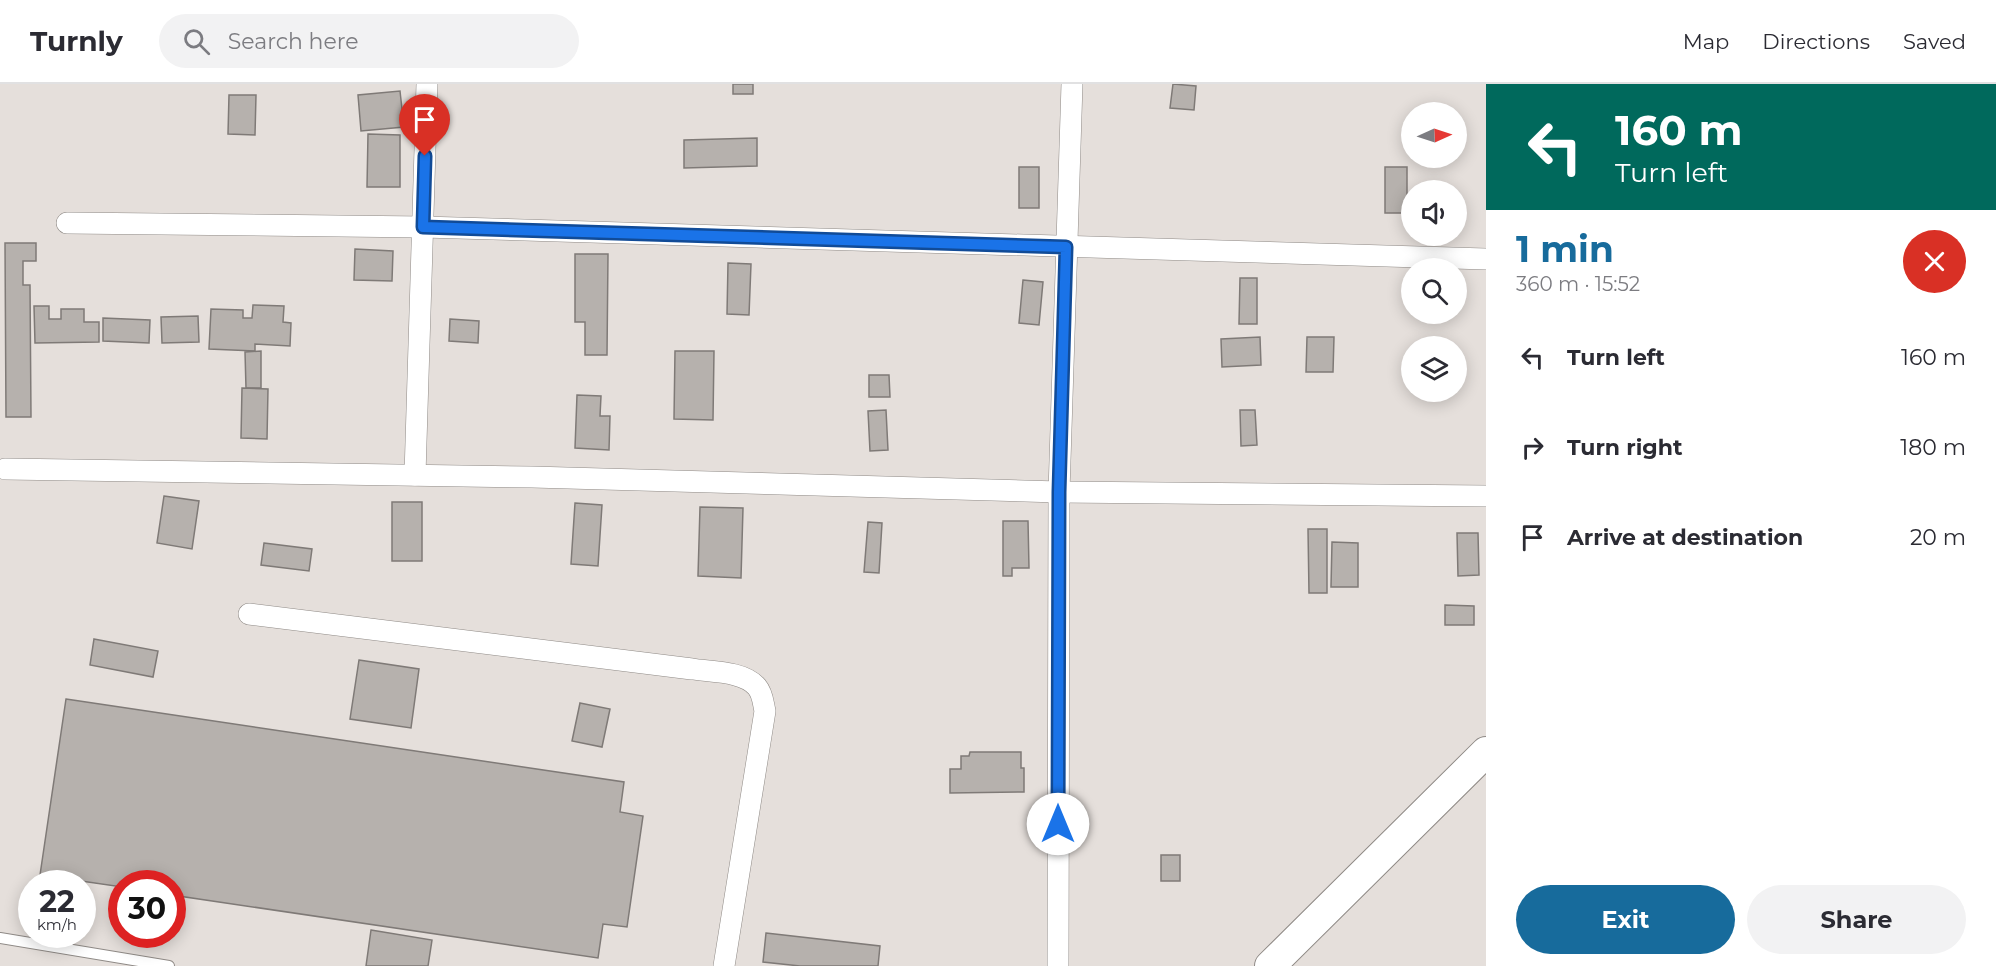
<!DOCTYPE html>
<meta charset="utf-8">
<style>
body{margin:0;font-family:Montserrat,sans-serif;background:#f2f2f3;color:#2b2b33;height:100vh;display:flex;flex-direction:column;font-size:22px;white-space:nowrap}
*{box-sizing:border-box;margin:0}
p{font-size:20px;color:#7c7c81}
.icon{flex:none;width:33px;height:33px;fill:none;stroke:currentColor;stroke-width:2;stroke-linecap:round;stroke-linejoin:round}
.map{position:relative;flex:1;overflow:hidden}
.sheet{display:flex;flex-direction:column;background:#fff;width:510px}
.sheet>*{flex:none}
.top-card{background:#00695c;color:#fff;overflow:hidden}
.needle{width:39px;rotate:87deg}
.fabs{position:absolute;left:1401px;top:18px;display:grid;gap:12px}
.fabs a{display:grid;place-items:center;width:66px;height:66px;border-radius:50%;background:#fff;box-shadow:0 3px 15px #0003;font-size:30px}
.speed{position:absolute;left:18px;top:786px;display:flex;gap:12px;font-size:30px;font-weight:700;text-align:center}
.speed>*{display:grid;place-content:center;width:78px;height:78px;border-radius:50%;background:#fff;box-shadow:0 3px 15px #0003;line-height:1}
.speed small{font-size:15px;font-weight:400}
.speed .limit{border:9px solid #d22;background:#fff;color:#111}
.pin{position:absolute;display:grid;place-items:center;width:51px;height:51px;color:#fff;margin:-62px -26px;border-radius:50% 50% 50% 0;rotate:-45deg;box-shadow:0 0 6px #0007}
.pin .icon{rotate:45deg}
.me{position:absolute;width:66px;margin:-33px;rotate:0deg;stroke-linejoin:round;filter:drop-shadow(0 0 4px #0008)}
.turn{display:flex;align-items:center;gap:21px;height:126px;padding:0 30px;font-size:27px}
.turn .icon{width:78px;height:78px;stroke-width:2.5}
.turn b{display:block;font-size:42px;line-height:51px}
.round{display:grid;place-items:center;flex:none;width:63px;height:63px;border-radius:32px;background:#f2f2f3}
.head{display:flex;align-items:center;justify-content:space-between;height:102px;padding:0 30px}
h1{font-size:36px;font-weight:700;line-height:45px;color:#176b9c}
.action{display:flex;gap:12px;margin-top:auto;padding:12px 30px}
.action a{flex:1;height:69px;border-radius:36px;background:#176b9c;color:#fff;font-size:24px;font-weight:700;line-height:69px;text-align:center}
.action a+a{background:#f2f2f3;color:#2b2b33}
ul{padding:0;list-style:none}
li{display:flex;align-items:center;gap:18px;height:90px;padding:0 30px}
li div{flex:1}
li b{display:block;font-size:22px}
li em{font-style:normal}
header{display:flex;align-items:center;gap:36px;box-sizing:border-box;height:84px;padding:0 30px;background:#fff;border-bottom:2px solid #e1e1e2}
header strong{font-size:28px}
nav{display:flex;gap:33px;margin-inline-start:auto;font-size:21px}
.search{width:420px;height:54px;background:#f2f2f3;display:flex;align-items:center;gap:15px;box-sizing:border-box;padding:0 21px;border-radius:33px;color:#7c7c81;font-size:22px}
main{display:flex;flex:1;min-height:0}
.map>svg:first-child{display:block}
</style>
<header>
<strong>Turnly</strong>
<div class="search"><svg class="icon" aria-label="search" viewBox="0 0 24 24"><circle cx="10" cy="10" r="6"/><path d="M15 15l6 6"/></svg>Search here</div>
<nav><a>Map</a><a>Directions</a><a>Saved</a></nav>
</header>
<main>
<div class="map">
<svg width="1486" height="882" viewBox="0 0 1486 882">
<rect width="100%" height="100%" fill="#e5dfdb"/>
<g fill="#b6b1ad" stroke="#7f7a77" stroke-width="1.5">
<rect x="733" y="0" width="20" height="10"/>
<polygon points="1173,0 1196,2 1194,26 1170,24"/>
<polygon points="400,7 404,43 361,47 358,11"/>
<polygon points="229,11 256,11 255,51 228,50"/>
<polygon points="368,50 400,51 400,103 367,103"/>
<polygon points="757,54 757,82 684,84 684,56"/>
<rect x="1019" y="83" width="20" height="41"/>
<rect x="1385" y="83" width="22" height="46"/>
<polygon points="5,159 36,159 36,177 23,177 23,201 30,201 31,333 6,333"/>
<polygon points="355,165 393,167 392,197 354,196"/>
<polygon points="575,170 608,170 607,271 585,271 585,238 575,238"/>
<polygon points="728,179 751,180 749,231 727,230"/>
<polygon points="1240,194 1257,194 1257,240 1239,240"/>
<polygon points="1023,196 1043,198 1039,241 1019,239"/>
<polygon points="253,221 284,222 283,238 291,239 290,262 255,260 255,267 209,265 211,225 243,226 243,234 252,234"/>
<polygon points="34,222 49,222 49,235 61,235 61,225 84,225 84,238 99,238 99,258 35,259"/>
<polygon points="198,232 199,258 162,259 161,233"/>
<polygon points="103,234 150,236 149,259 103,257"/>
<polygon points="450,235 479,237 478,259 449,257"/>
<polygon points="1260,253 1261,281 1222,283 1221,255"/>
<polygon points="1307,253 1334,253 1333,288 1306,288"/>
<polygon points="261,267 261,304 246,304 245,268"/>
<polygon points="675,267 714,267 713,336 674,335"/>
<polygon points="869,291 889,291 890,313 869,313"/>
<polygon points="242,304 268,305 267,355 241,354"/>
<polygon points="577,311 601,312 600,332 610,332 609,366 575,364"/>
<polygon points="886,326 888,366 870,367 868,327"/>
<polygon points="1240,326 1255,326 1257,361 1241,362"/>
<polygon points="164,412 199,417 192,465 157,459"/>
<rect x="392" y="418" width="30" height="59"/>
<polygon points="575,419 602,421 598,482 571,480"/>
<polygon points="700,423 743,424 741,494 698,492"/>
<polygon points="1003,437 1028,437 1029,484 1012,484 1012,492 1003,492"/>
<polygon points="868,438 882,439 879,489 864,488"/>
<polygon points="1308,445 1327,445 1327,509 1309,509"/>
<polygon points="1457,449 1478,449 1479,491 1458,492"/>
<polygon points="1332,458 1358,459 1358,503 1331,503"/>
<polygon points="264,459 312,465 309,487 261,481"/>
<polygon points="1445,521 1474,522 1474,541 1445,541"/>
<polygon points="94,555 158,567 153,593 90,581"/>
<polygon points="359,576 419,585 411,644 350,635"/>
<polygon points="66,615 624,698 620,728 643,732 627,843 603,840 598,874 172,811 172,800 122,800 122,803 40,791"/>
<polygon points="580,619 610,625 602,663 572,657"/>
<polygon points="970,668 1021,668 1021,684 1024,684 1024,708 950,709 950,685 961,685 961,672 969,672"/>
<rect x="1161" y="771" width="19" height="26"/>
<polygon points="371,846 432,856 428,882 366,882"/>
<polygon points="766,849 880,862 878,882 800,882 763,878"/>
</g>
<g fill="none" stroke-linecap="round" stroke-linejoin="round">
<defs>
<polyline id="service" points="0,854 169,882"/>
<g id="minor">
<polyline points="67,139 423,143 1486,175"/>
<polyline points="5,385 532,393 1059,408 1486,412"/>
<polyline points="415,391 427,0"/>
<path d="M249,530L692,585C711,588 744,587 757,603C763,610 763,619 765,627L724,882"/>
<polyline points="1058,882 1059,408 1072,0"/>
</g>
<polyline id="secondary" points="1270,882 1486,668"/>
</defs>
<use href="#service" stroke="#8f8a86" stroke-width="12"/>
<use href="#minor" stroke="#8f8a86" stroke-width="22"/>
<use href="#secondary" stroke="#8f8a86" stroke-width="32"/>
<use href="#service" stroke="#fff" stroke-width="10"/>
<use href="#minor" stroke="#fff" stroke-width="21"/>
<use href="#secondary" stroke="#fff" stroke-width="30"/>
</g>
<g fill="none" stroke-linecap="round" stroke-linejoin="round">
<defs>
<polyline id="route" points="425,72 423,143 1066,163 1059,408 1058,740"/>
</defs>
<use href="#route" stroke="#114b97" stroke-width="15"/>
<use href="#route" stroke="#1a73e8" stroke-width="10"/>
</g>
</svg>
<div class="fabs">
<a><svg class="needle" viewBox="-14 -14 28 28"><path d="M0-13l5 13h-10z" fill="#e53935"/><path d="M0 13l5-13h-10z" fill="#7c7c81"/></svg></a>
<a><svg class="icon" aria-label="sound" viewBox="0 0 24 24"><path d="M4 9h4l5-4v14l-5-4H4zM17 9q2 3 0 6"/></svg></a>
<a><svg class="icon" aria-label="search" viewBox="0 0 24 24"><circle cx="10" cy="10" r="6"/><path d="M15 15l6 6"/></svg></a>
<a><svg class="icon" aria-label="layers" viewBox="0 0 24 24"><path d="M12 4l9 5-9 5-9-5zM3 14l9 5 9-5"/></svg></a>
</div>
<div class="speed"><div>22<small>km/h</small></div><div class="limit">30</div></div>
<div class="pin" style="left:425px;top:72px;background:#d93025"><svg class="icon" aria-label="arrive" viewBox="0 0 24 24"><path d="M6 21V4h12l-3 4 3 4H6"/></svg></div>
<svg class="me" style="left:1058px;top:740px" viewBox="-20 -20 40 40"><circle r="19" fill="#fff"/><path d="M0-13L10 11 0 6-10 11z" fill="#1a73e8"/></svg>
</div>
<section class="sheet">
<div class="top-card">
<div class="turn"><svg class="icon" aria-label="left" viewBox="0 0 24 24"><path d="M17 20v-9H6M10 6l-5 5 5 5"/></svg><div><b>160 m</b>Turn left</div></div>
</div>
<div class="head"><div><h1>1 min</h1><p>360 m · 15:52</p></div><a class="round" style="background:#d93025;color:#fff"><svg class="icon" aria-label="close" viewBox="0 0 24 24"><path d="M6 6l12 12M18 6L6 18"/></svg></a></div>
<ul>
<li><svg class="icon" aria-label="left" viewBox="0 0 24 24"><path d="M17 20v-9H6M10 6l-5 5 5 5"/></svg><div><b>Turn left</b></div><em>160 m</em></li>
<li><svg class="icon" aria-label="right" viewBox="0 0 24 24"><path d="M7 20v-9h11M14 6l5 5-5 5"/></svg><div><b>Turn right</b></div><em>180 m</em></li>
<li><svg class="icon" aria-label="arrive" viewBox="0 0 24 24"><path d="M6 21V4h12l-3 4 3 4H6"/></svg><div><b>Arrive at destination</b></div><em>20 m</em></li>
</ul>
<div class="action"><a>Exit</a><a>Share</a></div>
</section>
</main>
